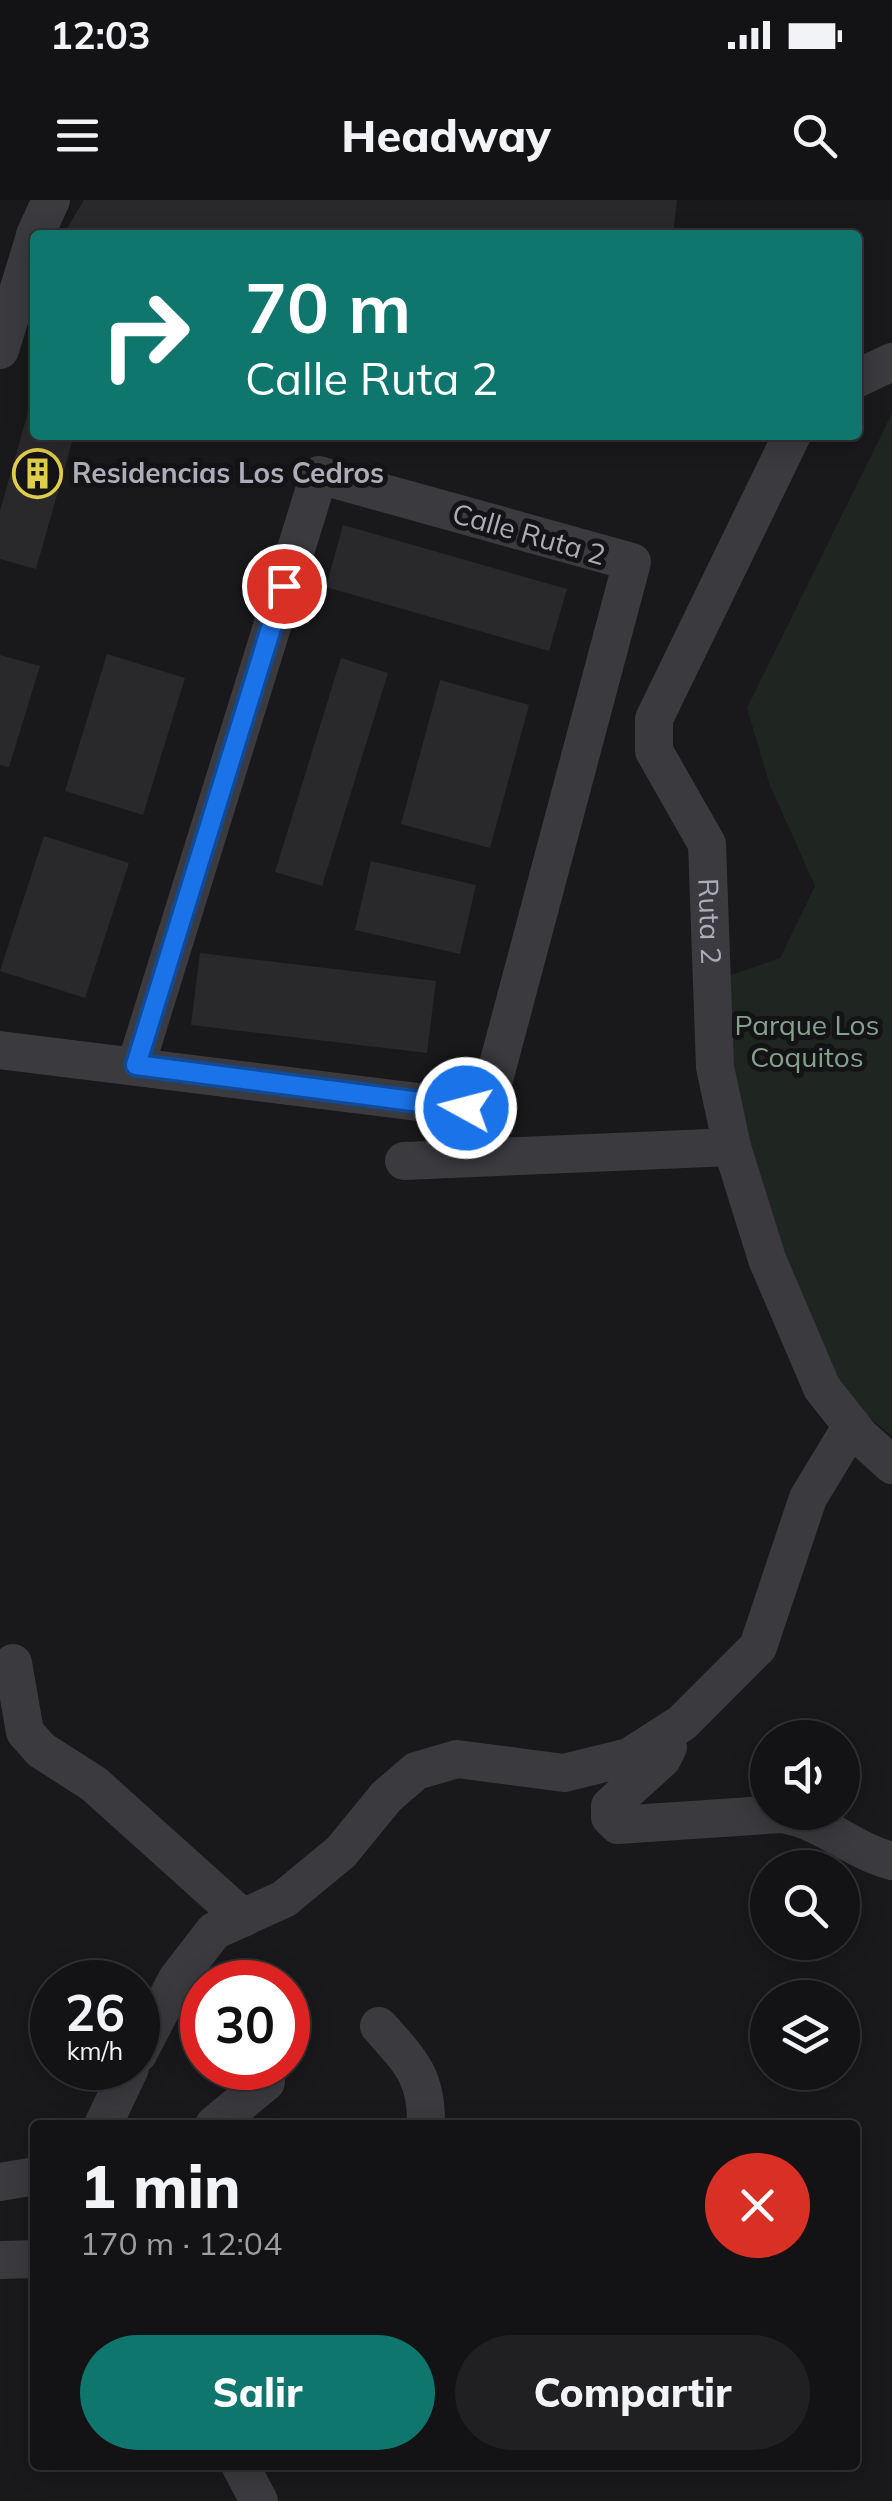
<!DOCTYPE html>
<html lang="es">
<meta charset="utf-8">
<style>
body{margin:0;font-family:Mulish,sans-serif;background:#202022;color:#f1f3f6;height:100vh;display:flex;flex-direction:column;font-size:38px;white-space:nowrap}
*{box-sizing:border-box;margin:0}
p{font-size:32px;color:#9d9ea0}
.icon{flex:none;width:55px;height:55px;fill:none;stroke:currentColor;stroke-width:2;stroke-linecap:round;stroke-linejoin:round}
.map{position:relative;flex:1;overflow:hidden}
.sheet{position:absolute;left:30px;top:1920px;width:830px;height:350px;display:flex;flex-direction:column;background:#131214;border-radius:10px;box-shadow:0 5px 25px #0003,0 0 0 2px #323234}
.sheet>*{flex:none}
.top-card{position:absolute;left:30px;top:30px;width:832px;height:210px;border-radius:10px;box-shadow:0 5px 25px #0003,0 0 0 2px #323234;background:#0f766e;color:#fff;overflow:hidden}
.tools{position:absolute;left:750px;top:1520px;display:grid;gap:20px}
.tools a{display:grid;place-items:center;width:110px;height:110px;border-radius:50%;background:#131214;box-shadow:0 5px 25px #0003,0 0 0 2px #323234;font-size:50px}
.speed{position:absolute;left:30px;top:1760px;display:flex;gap:20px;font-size:50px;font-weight:700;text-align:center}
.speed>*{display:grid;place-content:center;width:130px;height:130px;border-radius:50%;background:#131214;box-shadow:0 5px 25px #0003,0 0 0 2px #323234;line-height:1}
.speed small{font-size:25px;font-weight:400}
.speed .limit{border:15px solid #d22;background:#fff;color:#111}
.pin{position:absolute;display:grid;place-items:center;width:85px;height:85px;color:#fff;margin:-42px;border:5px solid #fff;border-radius:50%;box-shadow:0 2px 10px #0007}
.me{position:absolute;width:110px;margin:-55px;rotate:277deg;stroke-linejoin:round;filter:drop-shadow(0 0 8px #0008)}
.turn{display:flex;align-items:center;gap:35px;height:210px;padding:0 50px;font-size:45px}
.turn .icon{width:130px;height:130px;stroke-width:2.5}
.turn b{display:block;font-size:70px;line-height:85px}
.round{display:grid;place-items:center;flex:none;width:105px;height:105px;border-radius:52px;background:#202022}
.overview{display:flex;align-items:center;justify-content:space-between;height:170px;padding:0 50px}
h1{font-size:60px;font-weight:800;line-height:75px}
.cta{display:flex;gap:20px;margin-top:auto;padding:20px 50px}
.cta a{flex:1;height:115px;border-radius:60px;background:#0f766e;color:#fff;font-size:40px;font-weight:800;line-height:115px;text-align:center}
.cta a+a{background:#202022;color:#f1f3f6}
.status{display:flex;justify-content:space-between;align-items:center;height:70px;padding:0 50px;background:#131214;direction:ltr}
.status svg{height:28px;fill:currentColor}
header{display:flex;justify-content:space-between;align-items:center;height:130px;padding:0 50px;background:#131214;font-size:45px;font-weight:800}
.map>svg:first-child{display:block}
</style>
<div class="status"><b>12:03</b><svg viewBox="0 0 49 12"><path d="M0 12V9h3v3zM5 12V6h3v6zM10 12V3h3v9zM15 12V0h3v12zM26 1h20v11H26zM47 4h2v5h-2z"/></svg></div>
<header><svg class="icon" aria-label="menu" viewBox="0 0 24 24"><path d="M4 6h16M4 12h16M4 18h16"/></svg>Headway<svg class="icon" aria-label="search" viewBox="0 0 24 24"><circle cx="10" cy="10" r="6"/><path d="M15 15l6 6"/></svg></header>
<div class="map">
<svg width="892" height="2301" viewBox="0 0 892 2301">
<rect width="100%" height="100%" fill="#19181a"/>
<polygon fill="#1f2521" points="892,213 892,1236 836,1191 729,904 713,781 780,758 815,686 769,583 747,508"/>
<g fill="#29292b">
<polygon points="84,0 677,0 673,35 63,35"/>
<polygon points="34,191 35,235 74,235 36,369 0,359 0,311"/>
<polygon points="343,325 567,389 549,451 326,387"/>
<polygon points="107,454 185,478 143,615 65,591"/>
<polygon points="0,455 40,466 9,567 0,565"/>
<polygon points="341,458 388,473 322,686 275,672"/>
<polygon points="440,480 529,505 490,648 401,624"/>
<polygon points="44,636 129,663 85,798 0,771"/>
<polygon points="371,661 476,685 460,754 355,730"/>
<polygon points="200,753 436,781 427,853 191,825"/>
</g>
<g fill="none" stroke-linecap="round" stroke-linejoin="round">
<g stroke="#3a3a3f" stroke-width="38">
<polyline points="35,35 51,0"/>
<polyline points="0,150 35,36"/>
<polyline points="858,178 892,162"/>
<path id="s1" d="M792,235L654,519V551L707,644L715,867L732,947L767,1059L822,1188L860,1236L892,1265"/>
<polyline points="0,850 466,908 483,895 495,876 632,362 319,275 136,865"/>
<polyline points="404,961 732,947"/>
<polyline points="13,1463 25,1532 41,1550 94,1584 243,1718"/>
<path d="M668,1547L662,1559L610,1606V1617L618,1625L781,1614C823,1620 852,1651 892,1661"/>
<path d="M379,1826C410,1861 427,1876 426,1925"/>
<polyline points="138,1854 177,1779 214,1731 284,1699 341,1652 386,1597 416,1571 457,1559 564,1573 629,1557 682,1523 758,1447 808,1298 851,1227"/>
<polyline points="103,1925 130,1868"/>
<polyline points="214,1925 266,1882"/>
<polyline points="0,1982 35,1976"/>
<polyline points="0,2060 35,2059"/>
<polyline points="240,2265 259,2301"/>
</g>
</g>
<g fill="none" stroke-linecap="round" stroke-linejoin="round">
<defs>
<polyline id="route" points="284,386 136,865 466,908"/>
</defs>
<use href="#route" stroke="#114b97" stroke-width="25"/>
<use href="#route" stroke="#1a73e8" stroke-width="18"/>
</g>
<defs>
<symbol id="building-ring" viewBox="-11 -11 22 22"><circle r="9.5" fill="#141315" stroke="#e0cd4b" stroke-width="1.5"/><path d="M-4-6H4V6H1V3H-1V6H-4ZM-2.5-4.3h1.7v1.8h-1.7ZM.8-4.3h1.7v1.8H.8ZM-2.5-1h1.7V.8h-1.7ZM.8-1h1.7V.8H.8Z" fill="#e0cd4b"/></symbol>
</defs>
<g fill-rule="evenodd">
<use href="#building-ring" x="10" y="246" width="55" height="55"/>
</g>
<g text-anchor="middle" stroke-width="10" stroke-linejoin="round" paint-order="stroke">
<g font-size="28" font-weight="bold" fill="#acadb8" stroke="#141315" text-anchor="start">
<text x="72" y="283">Residencias Los Cedros</text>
</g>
<g font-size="28" fill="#acadb8" stroke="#141315">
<text transform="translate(529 334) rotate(16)" y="10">Calle Ruta 2</text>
<text dy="10" stroke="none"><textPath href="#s1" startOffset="532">Ruta 2</textPath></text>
</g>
<g font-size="28" fill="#85a18d" stroke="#141315">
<text x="807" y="835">Parque Los<tspan x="807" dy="32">Coquitos</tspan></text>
</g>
</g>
</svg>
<div class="tools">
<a><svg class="icon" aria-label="sound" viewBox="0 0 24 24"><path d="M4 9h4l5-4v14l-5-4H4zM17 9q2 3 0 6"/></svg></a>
<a><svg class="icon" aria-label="search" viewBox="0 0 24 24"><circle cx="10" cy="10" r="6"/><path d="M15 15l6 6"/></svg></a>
<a><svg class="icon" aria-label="layers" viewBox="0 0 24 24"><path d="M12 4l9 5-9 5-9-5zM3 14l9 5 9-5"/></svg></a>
</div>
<div class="speed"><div>26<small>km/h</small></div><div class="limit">30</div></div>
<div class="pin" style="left:284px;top:386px;background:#d93025"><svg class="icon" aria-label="arrive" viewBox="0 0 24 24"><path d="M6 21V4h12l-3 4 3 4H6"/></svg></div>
<svg class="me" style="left:466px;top:908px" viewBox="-20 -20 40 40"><circle r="17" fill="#1a73e8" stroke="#fff" stroke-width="3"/><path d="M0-11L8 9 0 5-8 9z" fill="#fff"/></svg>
<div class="top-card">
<div class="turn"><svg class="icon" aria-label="right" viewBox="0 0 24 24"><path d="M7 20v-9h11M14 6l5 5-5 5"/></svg><div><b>70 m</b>Calle Ruta 2</div></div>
</div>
<section class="sheet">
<div class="overview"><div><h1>1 min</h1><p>170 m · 12:04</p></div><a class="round" style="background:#d93025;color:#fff"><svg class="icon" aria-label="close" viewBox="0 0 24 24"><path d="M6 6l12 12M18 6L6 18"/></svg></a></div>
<div class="cta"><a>Salir</a><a>Compartir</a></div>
</section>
</div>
